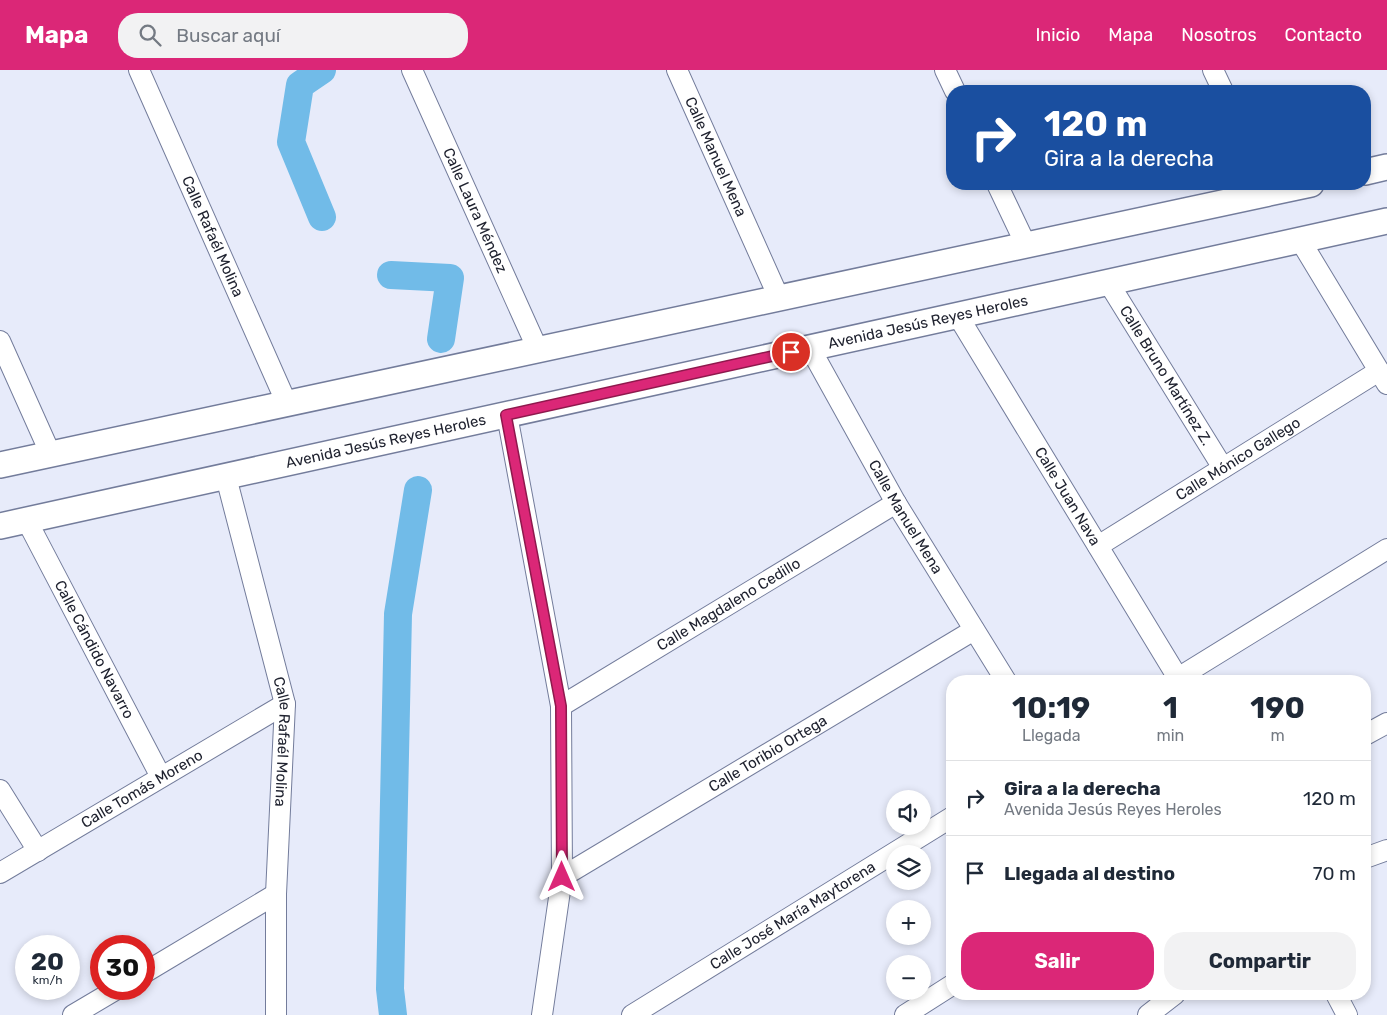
<!DOCTYPE html>
<html lang="es">
<meta charset="utf-8">
<style>
body{margin:0;font-family:Rubik,sans-serif;background:#f2f2f3;color:#1f2937;height:100vh;display:flex;flex-direction:column;font-size:19px;white-space:nowrap}
*{box-sizing:border-box;margin:0}
p{font-size:16px;color:#747a83}
.icon{flex:none;width:28px;height:28px;fill:none;stroke:currentColor;stroke-width:2;stroke-linecap:round;stroke-linejoin:round}
.map{position:relative;flex:1;overflow:hidden}
.panel{position:absolute;left:946px;top:605px;width:425px;height:325px;display:flex;flex-direction:column;background:#fff;border-radius:20px;box-shadow:0 2px 8px #0003}
.panel>*{flex:none}
.guide{position:absolute;left:946px;top:15px;width:425px;height:105px;border-radius:20px;box-shadow:0 2px 8px #0003;background:#1a4fa0;color:#fff;overflow:hidden}
.tools{position:absolute;left:886px;top:720px;display:grid;gap:10px}
.tools a{display:grid;place-items:center;width:45px;height:45px;border-radius:50%;background:#fff;box-shadow:0 2px 8px #0003;font-size:25px}
.speed{position:absolute;left:15px;top:865px;display:flex;gap:10px;font-size:25px;font-weight:700;text-align:center}
.speed>*{display:grid;place-content:center;width:65px;height:65px;border-radius:50%;background:#fff;box-shadow:0 2px 8px #0003;line-height:1}
.speed small{font-size:12px;font-weight:400}
.speed .limit{border:8px solid #d22;background:#fff;color:#111}
.pin{position:absolute;display:grid;place-items:center;width:42px;height:42px;color:#fff;margin:-21px;border:2px solid #fff;border-radius:50%;box-shadow:0 1px 5px #0007}
.me{position:absolute;width:55px;margin:-28px;rotate:0deg;stroke-linejoin:round;filter:drop-shadow(0 0 4px #0008)}
.turn{display:flex;align-items:center;gap:18px;height:105px;padding:0 15px;font-size:22px}
.turn .icon{width:65px;height:65px;stroke-width:2.5}
.turn b{display:block;font-size:35px;line-height:42px}
.eta{display:flex;justify-content:space-evenly;align-items:center;height:85px;text-align:center}
.eta b{font-size:30px;font-weight:700;line-height:35px}
.action{display:flex;gap:10px;margin-top:auto;padding:10px 15px}
.action a{flex:1;height:58px;border-radius:20px;background:#db2777;color:#fff;font-size:20px;font-weight:700;line-height:58px;text-align:center}
.action a+a{background:#f2f2f3;color:#1f2937}
ul{padding:0;list-style:none}
li{display:flex;align-items:center;gap:15px;height:75px;padding:0 15px;border-top:1px solid #e0e1e3}
li div{flex:1}
li b{display:block;font-size:19px}
li em{font-style:normal}
header{display:flex;align-items:center;gap:30px;box-sizing:border-box;height:70px;padding:0 25px;background:#db2777;color:#fff}
header strong{font-size:24px}
nav{display:flex;gap:28px;margin-inline-start:auto;font-size:18px}
.search{width:350px;height:45px;background:#f2f2f3;display:flex;align-items:center;gap:12px;box-sizing:border-box;padding:0 18px;border-radius:20px;color:#747a83;font-size:19px}
.map>svg:first-child{display:block}
</style>
<header>
<strong>Mapa</strong>
<div class="search"><svg class="icon" aria-label="search" viewBox="0 0 24 24"><circle cx="10" cy="10" r="6"/><path d="M15 15l6 6"/></svg>Buscar aquí</div>
<nav><a>Inicio</a><a>Mapa</a><a>Nosotros</a><a>Contacto</a></nav>
</header>
<div class="map">
<svg width="1387" height="945" viewBox="0 0 1387 945">
<rect width="100%" height="100%" fill="#e7ebfa"/>
<g fill="none" stroke-linecap="round" stroke-linejoin="round">
<g stroke="#71bbe8" stroke-width="28">
<polyline points="322,0 300,15 291,72 322,147"/>
<polyline points="391,205 450,208 441,269"/>
<polyline points="393,945 390,919 398,544 418,420"/>
</g>
<defs>
<g id="minor">
<path id="s1" d="M139,0L287,334"/>
<path id="s2" d="M412,0L538,280"/>
<path id="s3" d="M677,0L779,228"/>
<polyline points="945,0 955,21"/>
<polyline points="1213,0 1223,21"/>
<polyline points="997,114 1026,175"/>
<polyline points="1300,170 1387,314"/>
<path id="s4" d="M1108,212L1223,398"/>
<path id="s5" d="M958,246L1178,608"/>
<polyline points="0,271 51,385"/>
<path id="s6" d="M810,278L896,433L1006,611"/>
<polyline points="507,345 561,636 562,807 542,945"/>
<path id="s7" d="M226,407L285,634L276,824V945"/>
<path id="s8" d="M27,451L161,707"/>
<path id="s9" d="M1098,476L1379,301"/>
<polyline points="1173,611 1387,479"/>
<path id="s10" d="M561,636L896,433"/>
<polyline points="1365,665 1387,653"/>
<polyline points="0,720 38,781"/>
<polyline points="1365,788 1387,780"/>
<path id="s11" d="M0,803L285,634"/>
<path id="s12" d="M562,807L974,560"/>
<polyline points="144,903 276,824"/>
<polyline points="1336,924 1347,945"/>
<polyline points="73,945 117,919"/>
<path id="s13" d="M632,945L952,747"/>
<polyline points="905,945 952,915"/>
<polyline points="1148,945 1175,924"/>
</g>
<g id="tertiary">
<polyline points="1365,102 1387,97"/>
<polyline points="0,395 1311,114"/>
<path id="s14" d="M0,456L1387,151"/>
</g>
</defs>
<use href="#minor" stroke="#737c9b" stroke-width="22"/>
<use href="#tertiary" stroke="#737c9b" stroke-width="28"/>
<use href="#minor" stroke="#fff" stroke-width="20"/>
<use href="#tertiary" stroke="#fff" stroke-width="25"/>
</g>
<g fill="none" stroke-linecap="round" stroke-linejoin="round">
<defs>
<polyline id="route" points="562,807 561,636 506,345 791,282"/>
</defs>
<use href="#route" stroke="#8e194d" stroke-width="12"/>
<use href="#route" stroke="#db2777" stroke-width="9"/>
</g>
<g text-anchor="middle" stroke-width="4" stroke-linejoin="round" paint-order="stroke">
<g font-size="15" fill="#202330" stroke="#e7ebfa">
<text dy="5" stroke="none"><textPath href="#s3" startOffset="95">Calle Manuel Mena</textPath></text>
<text dy="5" stroke="none"><textPath href="#s2" startOffset="154">Calle Laura Méndez</textPath></text>
<text dy="5" stroke="none"><textPath href="#s1" startOffset="182">Calle Rafaél Molina</textPath></text>
<text dy="5" stroke="none"><textPath href="#s14" startOffset="950">Avenida Jesús Reyes Heroles</textPath></text>
<text dy="5" stroke="none"><textPath href="#s4" startOffset="110">Calle Bruno Martínez Z.</textPath></text>
<text dy="5" stroke="none"><textPath href="#s14" startOffset="395">Avenida Jesús Reyes Heroles</textPath></text>
<text dy="5" stroke="none"><textPath href="#s9" startOffset="165">Calle Mónico Gallego</textPath></text>
<text dy="5" stroke="none"><textPath href="#s5" startOffset="211">Calle Juan Nava</textPath></text>
<text dy="5" stroke="none"><textPath href="#s6" startOffset="194">Calle Manuel Mena</textPath></text>
<text dy="5" stroke="none"><textPath href="#s10" startOffset="196">Calle Magdaleno Cedillo</textPath></text>
<text dy="5" stroke="none"><textPath href="#s8" startOffset="145">Calle Cándido Navarro</textPath></text>
<text dy="5" stroke="none"><textPath href="#s7" startOffset="272">Calle Rafaél Molina</textPath></text>
<text dy="5" stroke="none"><textPath href="#s12" startOffset="240">Calle Toribio Ortega</textPath></text>
<text dy="5" stroke="none"><textPath href="#s11" startOffset="165">Calle Tomás Moreno</textPath></text>
<text dy="5" stroke="none"><textPath href="#s13" startOffset="189">Calle José María Maytorena</textPath></text>
</g>
</g>
</svg>
<div class="tools">
<a><svg class="icon" aria-label="sound" viewBox="0 0 24 24"><path d="M4 9h4l5-4v14l-5-4H4zM17 9q2 3 0 6"/></svg></a>
<a><svg class="icon" aria-label="layers" viewBox="0 0 24 24"><path d="M12 4l9 5-9 5-9-5zM3 14l9 5 9-5"/></svg></a>
<a>+</a>
<a>−</a>
</div>
<div class="speed"><div>20<small>km/h</small></div><div class="limit">30</div></div>
<div class="pin" style="left:791px;top:282px;background:#d93025"><svg class="icon" aria-label="arrive" viewBox="0 0 24 24"><path d="M6 21V4h12l-3 4 3 4H6"/></svg></div>
<svg class="me" style="left:562px;top:807px" viewBox="-20 -20 40 40"><path d="M0-17L14 15 0 8-14 15z" fill="#db2777" stroke="#fff" stroke-width="4"/></svg>
<div class="guide">
<div class="turn"><svg class="icon" aria-label="right" viewBox="0 0 24 24"><path d="M7 20v-9h11M14 6l5 5-5 5"/></svg><div><b>120 m</b>Gira a la derecha</div></div>
</div>
<section class="panel">
<div class="eta">
<div><b>10:19</b><p>Llegada</p></div>
<div><b>1</b><p>min</p></div>
<div><b>190</b><p>m</p></div>
</div>
<ul>
<li><svg class="icon" aria-label="right" viewBox="0 0 24 24"><path d="M7 20v-9h11M14 6l5 5-5 5"/></svg><div><b>Gira a la derecha</b><p>Avenida Jesús Reyes Heroles</p></div><em>120 m</em></li>
<li><svg class="icon" aria-label="arrive" viewBox="0 0 24 24"><path d="M6 21V4h12l-3 4 3 4H6"/></svg><div><b>Llegada al destino</b></div><em>70 m</em></li>
</ul>
<div class="action"><a>Salir</a><a>Compartir</a></div>
</section>
</div>
